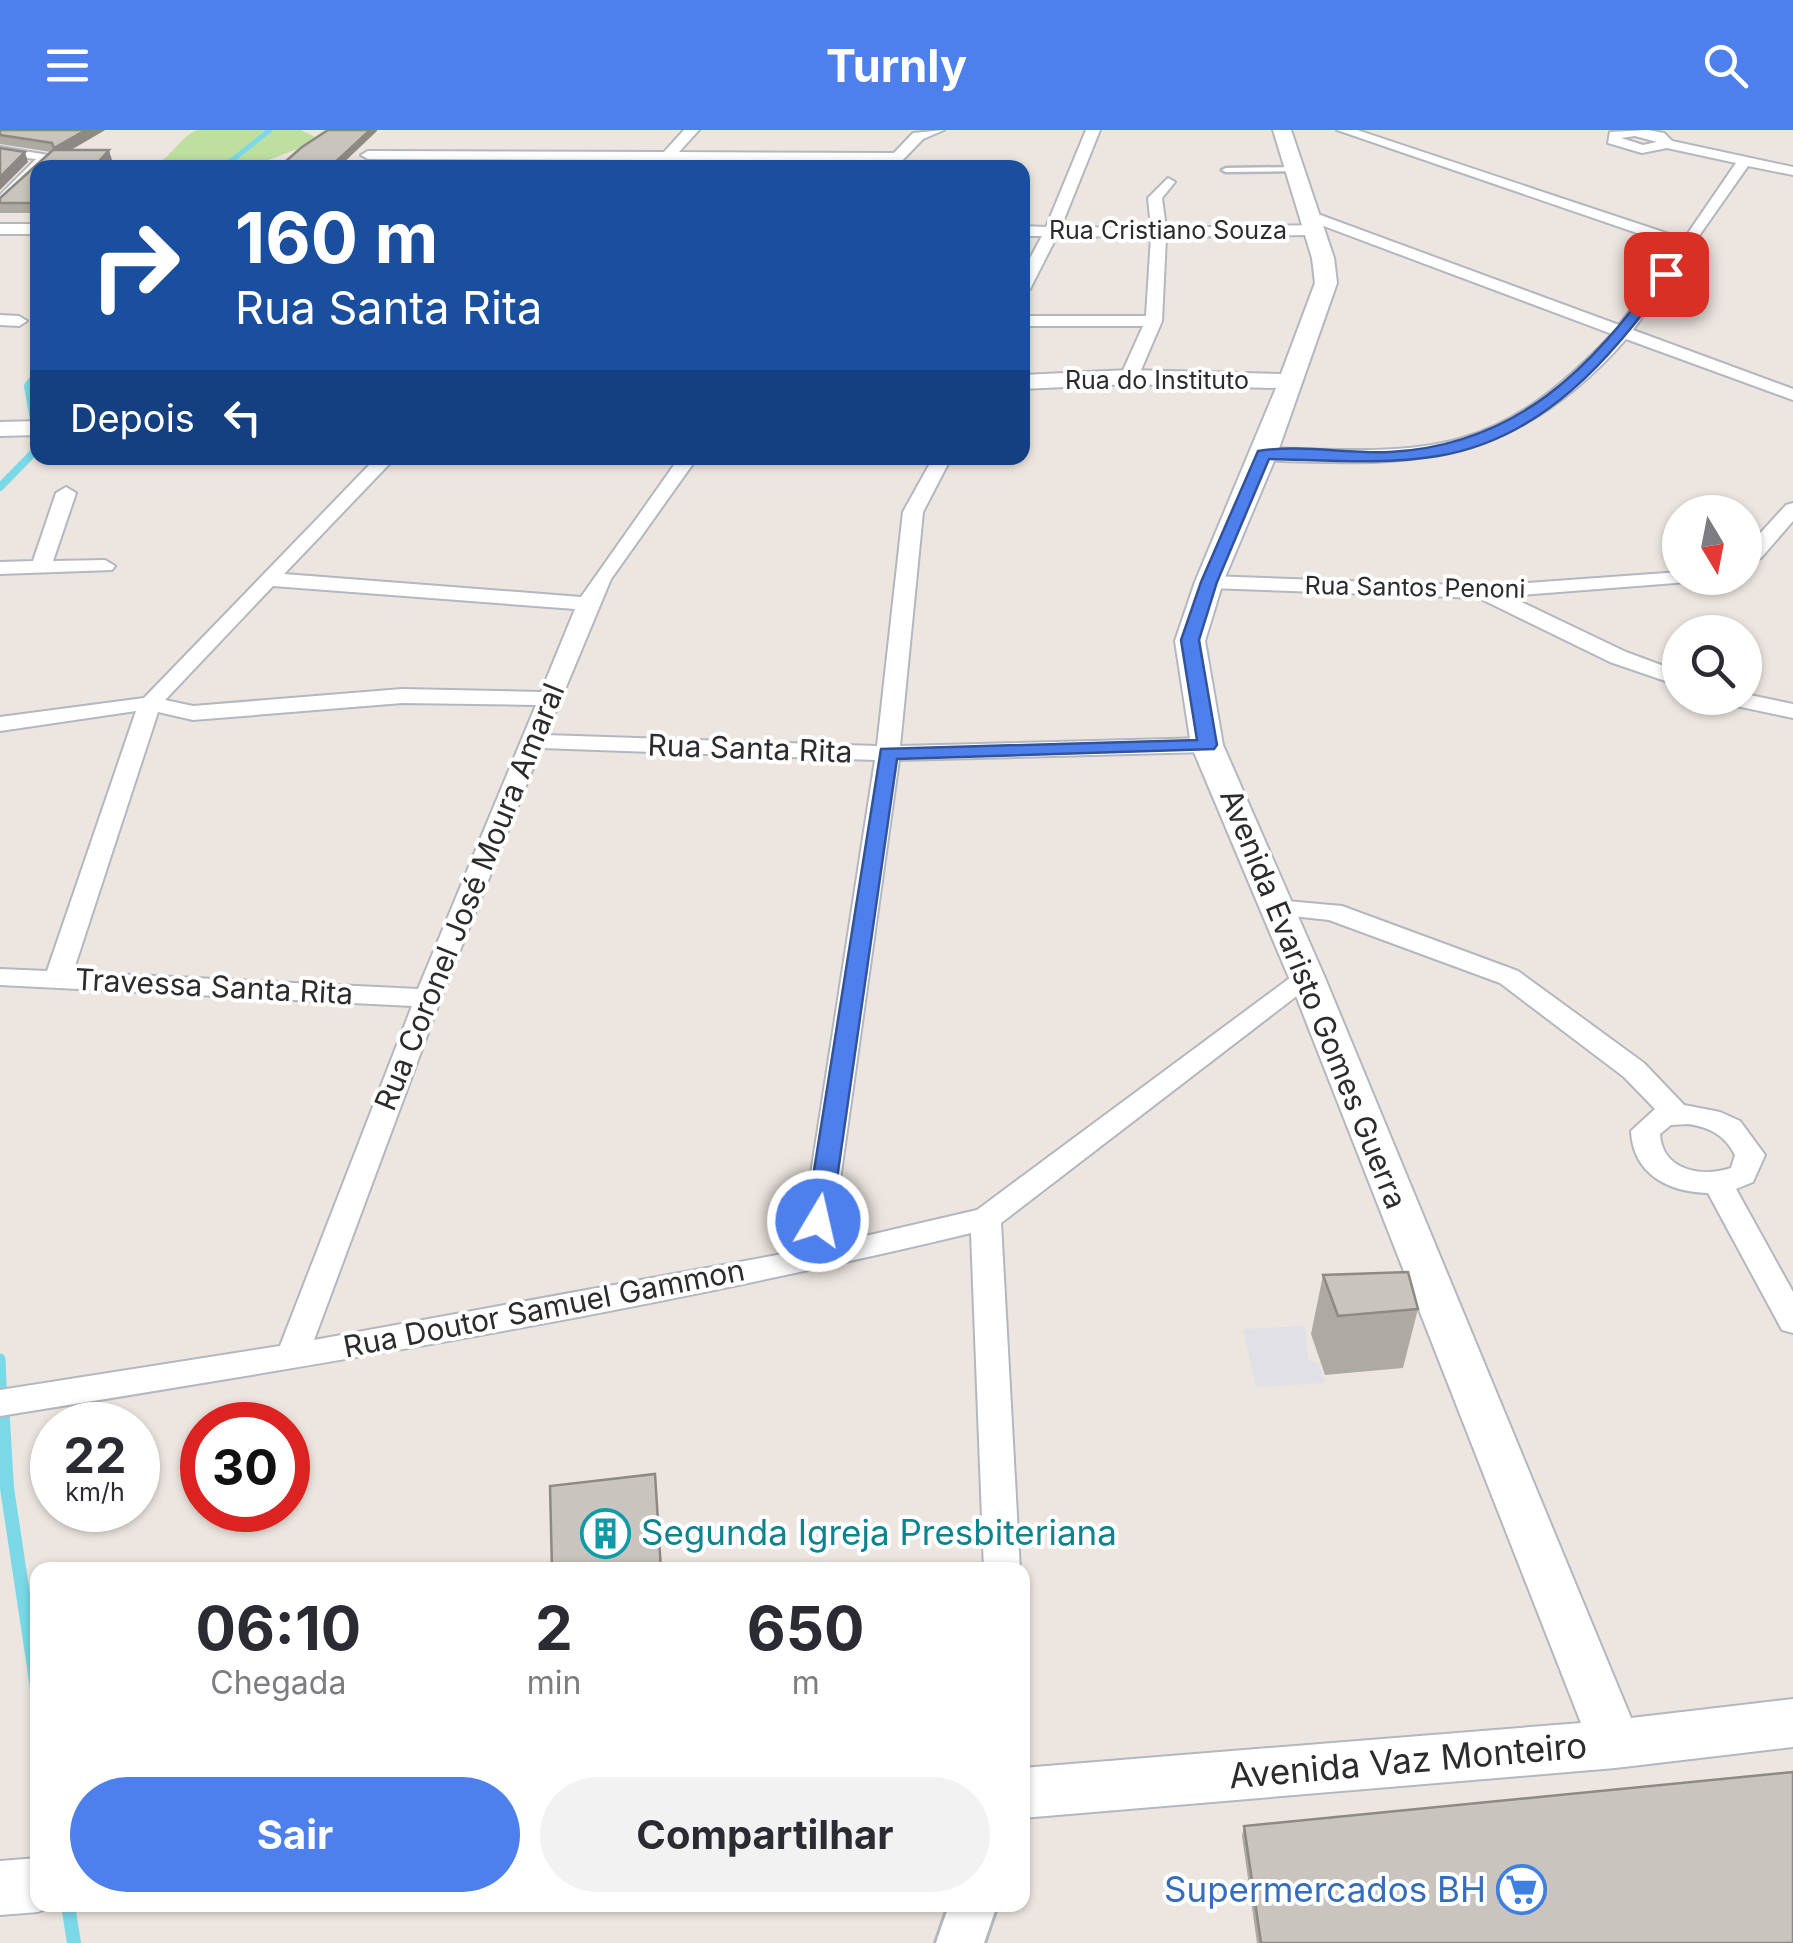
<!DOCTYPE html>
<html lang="pt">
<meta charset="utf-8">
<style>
body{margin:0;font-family:Inter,sans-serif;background:#f2f2f3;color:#2b2b33;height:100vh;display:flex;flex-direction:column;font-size:38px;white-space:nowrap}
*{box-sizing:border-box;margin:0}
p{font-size:32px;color:#7c7c81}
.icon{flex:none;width:55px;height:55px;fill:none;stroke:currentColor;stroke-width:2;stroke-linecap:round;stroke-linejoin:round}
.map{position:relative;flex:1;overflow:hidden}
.drawer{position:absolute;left:30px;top:1432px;width:1000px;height:350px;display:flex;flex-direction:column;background:#fff;border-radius:20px;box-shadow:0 2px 8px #0004}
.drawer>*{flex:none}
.guide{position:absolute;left:30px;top:30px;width:1000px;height:305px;border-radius:20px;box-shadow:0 2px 8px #0004;background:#1a4fa0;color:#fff;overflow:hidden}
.needle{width:65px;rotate:170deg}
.fabs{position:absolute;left:1662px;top:365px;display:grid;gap:20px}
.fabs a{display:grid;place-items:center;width:100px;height:100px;border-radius:50%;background:#fff;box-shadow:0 2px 8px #0004;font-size:50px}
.speed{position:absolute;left:30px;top:1272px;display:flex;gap:20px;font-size:50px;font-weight:700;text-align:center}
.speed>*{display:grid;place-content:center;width:130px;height:130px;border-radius:50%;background:#fff;box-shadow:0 2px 8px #0004;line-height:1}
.speed small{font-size:25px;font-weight:400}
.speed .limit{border:15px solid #d22;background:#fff;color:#111}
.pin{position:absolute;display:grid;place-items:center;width:85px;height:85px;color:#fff;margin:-42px;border-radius:20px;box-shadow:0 5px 15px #0006}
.me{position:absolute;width:110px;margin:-55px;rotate:9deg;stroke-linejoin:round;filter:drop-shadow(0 0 8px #0008)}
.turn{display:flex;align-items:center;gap:35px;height:210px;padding:0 40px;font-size:45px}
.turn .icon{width:130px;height:130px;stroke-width:2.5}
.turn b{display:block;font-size:70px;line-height:85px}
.then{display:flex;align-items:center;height:95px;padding:0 40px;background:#0003;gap:20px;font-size:38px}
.eta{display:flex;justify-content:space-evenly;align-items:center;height:170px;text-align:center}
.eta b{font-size:60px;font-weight:700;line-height:70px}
.button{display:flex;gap:20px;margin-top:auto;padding:20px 40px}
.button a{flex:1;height:115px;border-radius:60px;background:#4d80ed;color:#fff;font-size:40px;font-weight:700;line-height:115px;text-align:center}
.button a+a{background:#f2f2f3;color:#2b2b33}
header{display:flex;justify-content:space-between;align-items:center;height:130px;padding:0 40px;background:#4d80ed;color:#fff;font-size:45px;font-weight:700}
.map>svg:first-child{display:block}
</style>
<header><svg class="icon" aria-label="menu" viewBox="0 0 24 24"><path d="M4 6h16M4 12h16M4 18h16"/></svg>Turnly<svg class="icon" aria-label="search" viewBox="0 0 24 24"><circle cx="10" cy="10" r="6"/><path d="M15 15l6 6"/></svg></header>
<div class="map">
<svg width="1793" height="1813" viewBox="0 0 1793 1813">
<rect width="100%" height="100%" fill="#ede6e0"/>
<polygon fill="#e1e0e6" points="1305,1196 1308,1229 1319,1234 1325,1253 1256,1257 1243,1199"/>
<path fill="#bfdfa1" d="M197,0H301L321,10L250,37L150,38C172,28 179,7 197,0Z"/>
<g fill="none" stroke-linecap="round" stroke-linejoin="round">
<polyline stroke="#7bd9e7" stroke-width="5" points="222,38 270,0"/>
<g stroke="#7bd9e7" stroke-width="8">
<polyline points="38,243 28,256 38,312"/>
<polyline points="0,357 38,318"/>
</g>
<polyline stroke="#7bd9e7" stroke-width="11" points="0,1229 2,1275"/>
<g stroke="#7bd9e7" stroke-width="14">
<polyline points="2,1273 7,1358 38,1564"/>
<polyline points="68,1775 74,1813"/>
</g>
<defs>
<polygon id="service" points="1297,37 1300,41 1226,42 1222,40 1226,38"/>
<g id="minor">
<polygon points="684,0 699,0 679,22 894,23 913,3 944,0 923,9 895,38 880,38 886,31 671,30 661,37 656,36 656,30 368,29 361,25 368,21 664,22"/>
<polygon points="1086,0 1100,0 1061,97 1151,98 1148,68 1168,48 1175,52 1162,68 1166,98 1313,95 1321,100 1313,105 1166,107 1162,191 1138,247 1129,252 1120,247 1143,196 1022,196 1022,186 1146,186 1151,107 1057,106 1030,159 1022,164 1022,143 1042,106 1022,106 1022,96 1046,97"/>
<path d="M1337,0H1357L1684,109L1736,33L1667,18L1642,23L1608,13L1610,2L1648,0L1664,3L1672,11L1793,37V45L1748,36L1633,200L1793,259V270L1626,209C1543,304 1459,336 1334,332C1309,331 1282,333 1257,328L1255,324L1264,318C1427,323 1493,330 1612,204L1305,89V83H1315L1619,195L1678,117ZM1635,6L1657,12L1643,15L1621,8Z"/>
<polygon points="0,17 54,26 43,38 38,38 38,44 0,77 0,65 36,29 0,25"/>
<rect x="0" y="94" width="38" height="10"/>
<polygon points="0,185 19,186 27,191 19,196 0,195"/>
<path d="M376,328H395L284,444L581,467L679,328H697L611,449L546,605L877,616L903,382L933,328H951L923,382L900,616L1207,608L1219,615L1207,622L899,630L831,1114L977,1080L1298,842L1307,840L1320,848L1001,1093L1020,1440H984L971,1103C651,1180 325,1234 0,1286V1260L280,1216L412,876L0,855V839L47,841L136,581L0,601V587L144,568ZM273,456L575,479L541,562L402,559L193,576L165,570ZM402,573L536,575L418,859L73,842L158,582L193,590ZM541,618L875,630L799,1121L314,1210L441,868Z"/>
<polygon points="66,357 76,363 53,431 105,430 115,436 112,440 0,444 0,432 33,431 56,363"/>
<polygon points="1793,373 1793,391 1761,428 1745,433 1745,420 1786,375"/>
<polygon points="1680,442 1680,448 1691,448 1688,452 1509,466 1626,522 1680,542 1680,556 1610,532 1479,468 1209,458 1199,452 1209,446 1484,456"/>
<polygon points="1745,564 1793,574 1793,588 1722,573 1719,568 1745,568"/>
<path d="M1275,770L1342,776L1518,841L1644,933L1684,975L1720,982L1740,991L1765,1025L1753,1052L1736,1059L1793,1162V1203L1782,1200L1708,1063C1668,1062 1633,1044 1631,1001L1655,979L1624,947L1500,853L1329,790L1266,783L1262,778ZM1688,994C1709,997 1725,1005 1735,1025L1731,1038C1701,1048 1662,1040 1660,1004L1671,995Z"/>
</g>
<polygon id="tertiary" points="949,1775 997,1775 984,1813 936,1813"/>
<g id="secondary">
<polygon points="1273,0 1291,0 1334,128 1337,153 1277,324 1223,452 1205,511 1223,615 1325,848 1631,1588 1793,1569 1793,1617 1615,1638 1022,1688 1022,1638 1581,1593 1289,848 1191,615 1175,511 1195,452 1276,258 1129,254 1022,259 1022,245 1129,240 1281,244 1315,153 1312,128"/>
<polygon points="38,291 38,305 0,306 0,292"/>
<polygon points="38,1728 38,1775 55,1775 38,1782 0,1785 0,1731"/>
</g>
</defs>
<use href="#service" stroke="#b3b7bf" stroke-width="5"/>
<use href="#minor" stroke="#b3b7bf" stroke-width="4"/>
<use href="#tertiary" stroke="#b3b7bf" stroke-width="6"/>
<use href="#secondary" stroke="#b3b7bf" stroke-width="4"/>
<use href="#service" fill="#fff" fill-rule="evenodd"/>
<use href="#minor" fill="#fff" fill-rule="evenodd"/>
<use href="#tertiary" fill="#fff" fill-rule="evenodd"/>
<use href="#secondary" fill="#fff" fill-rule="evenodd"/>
</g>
<g fill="#ada9a3">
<polygon points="0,0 105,0 71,20 112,30 105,38 38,38 38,83 0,83 0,68 51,22 0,14"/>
<polygon points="1323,1145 1418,1179 1403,1238 1325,1245 1311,1204"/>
<polygon points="1244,1696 1793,1813 1257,1813 1242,1706"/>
</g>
<g fill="#8d8985">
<polygon points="86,0 105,0 57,28 54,18"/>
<polygon points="370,0 377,0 377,1 338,38 329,38"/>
<polygon points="109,20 112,30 105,38 93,38"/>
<polygon points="25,22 28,32 0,60 0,47"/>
</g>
<g fill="#c9c4be" stroke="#8d8985" stroke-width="2.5">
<polygon points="0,0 86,0 54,18 52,13 0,5"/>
<polygon points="328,0 370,0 329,38 278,38 302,17"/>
<polygon points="0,18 25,22 0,47"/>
<polygon points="53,20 109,20 93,38 38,38 38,73 0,73 0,68"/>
<polygon points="1408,1142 1418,1179 1338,1186 1323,1145"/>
<polygon points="655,1344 661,1440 552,1440 550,1356"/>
<polygon points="1793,1642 1793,1813 1261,1813 1244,1696"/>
</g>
<path fill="#4d80ed" stroke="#32539a" stroke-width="2.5" d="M1661,141L1672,144C1614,226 1543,309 1438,326C1382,335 1325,330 1269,329L1217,452L1199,510L1217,615L1214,619L897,629L831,1091L827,1097H810L806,1091L881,619L1197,610L1181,510L1201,452L1258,321C1300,314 1347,324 1390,322C1517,315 1591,239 1661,141Z"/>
<defs>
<symbol id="building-ring" viewBox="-11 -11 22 22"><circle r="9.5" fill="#fff" stroke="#0f9aa8" stroke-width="1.5"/><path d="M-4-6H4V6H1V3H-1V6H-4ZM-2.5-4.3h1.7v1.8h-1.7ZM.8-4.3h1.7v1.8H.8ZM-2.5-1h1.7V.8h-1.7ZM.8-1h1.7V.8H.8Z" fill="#0f9aa8"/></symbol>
<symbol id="supermarket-ring" viewBox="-11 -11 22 22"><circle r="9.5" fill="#fff" stroke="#3f7fe0" stroke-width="1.5"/><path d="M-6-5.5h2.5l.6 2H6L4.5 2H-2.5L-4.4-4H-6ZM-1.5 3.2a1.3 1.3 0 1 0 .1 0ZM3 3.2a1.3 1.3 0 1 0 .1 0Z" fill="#3f7fe0"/></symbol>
</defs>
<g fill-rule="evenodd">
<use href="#building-ring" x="578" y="1376" width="55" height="55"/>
<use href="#supermarket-ring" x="1494" y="1732" width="55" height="55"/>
</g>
<g text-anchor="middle" stroke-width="8" stroke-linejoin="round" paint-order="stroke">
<g font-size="25" fill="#2c2c2c" stroke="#fff">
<text x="1168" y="109">Rua Cristiano Souza</text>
<text x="1157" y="259">Rua do Instituto</text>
<text transform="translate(1415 457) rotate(1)" y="9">Rua Santos Penoni</text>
</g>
<g font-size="30" fill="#2c2c2c" stroke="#fff">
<text transform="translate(750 619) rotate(2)" y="10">Rua Santa Rita</text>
<text transform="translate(470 767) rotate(-68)" y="10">Rua Coronel José Moura Amaral</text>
<text transform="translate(214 857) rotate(3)" y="10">Travessa Santa Rita</text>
<text transform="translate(1313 869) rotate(68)" y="10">Avenida Evaristo Gomes Guerra</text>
<text transform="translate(544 1179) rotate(-11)" y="10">Rua Doutor Samuel Gammon</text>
</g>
<g font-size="35" fill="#0d838f" stroke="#fff" text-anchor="start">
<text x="641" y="1415">Segunda Igreja Presbiteriana</text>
</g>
<g font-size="35" fill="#2c2c2c" stroke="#fff">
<text transform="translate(1408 1631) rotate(-5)" y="12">Avenida Vaz Monteiro</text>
</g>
<g font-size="35" fill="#366cbe" stroke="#fff" text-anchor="end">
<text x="1486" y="1772">Supermercados BH</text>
</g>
</g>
</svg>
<div class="fabs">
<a><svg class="needle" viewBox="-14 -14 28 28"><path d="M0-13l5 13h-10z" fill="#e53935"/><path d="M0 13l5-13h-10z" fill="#7c7c81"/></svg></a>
<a><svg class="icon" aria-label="search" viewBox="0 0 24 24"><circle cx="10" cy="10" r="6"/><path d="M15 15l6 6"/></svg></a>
</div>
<div class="speed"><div>22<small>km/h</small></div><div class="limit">30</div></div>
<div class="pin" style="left:1666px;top:144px;background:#d93025"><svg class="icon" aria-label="arrive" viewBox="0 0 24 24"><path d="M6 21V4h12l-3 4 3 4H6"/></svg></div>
<svg class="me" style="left:818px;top:1091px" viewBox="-20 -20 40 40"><circle r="17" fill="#4d80ed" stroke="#fff" stroke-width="3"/><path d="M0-11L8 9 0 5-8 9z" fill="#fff"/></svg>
<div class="guide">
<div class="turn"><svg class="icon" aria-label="right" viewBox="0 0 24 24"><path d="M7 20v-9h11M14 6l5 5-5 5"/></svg><div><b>160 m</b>Rua Santa Rita</div></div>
<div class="then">Depois<svg class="icon" aria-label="left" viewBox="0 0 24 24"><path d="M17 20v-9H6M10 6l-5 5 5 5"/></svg></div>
</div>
<section class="drawer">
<div class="eta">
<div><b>06:10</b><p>Chegada</p></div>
<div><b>2</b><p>min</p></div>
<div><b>650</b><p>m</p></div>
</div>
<div class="button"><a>Sair</a><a>Compartilhar</a></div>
</section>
</div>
